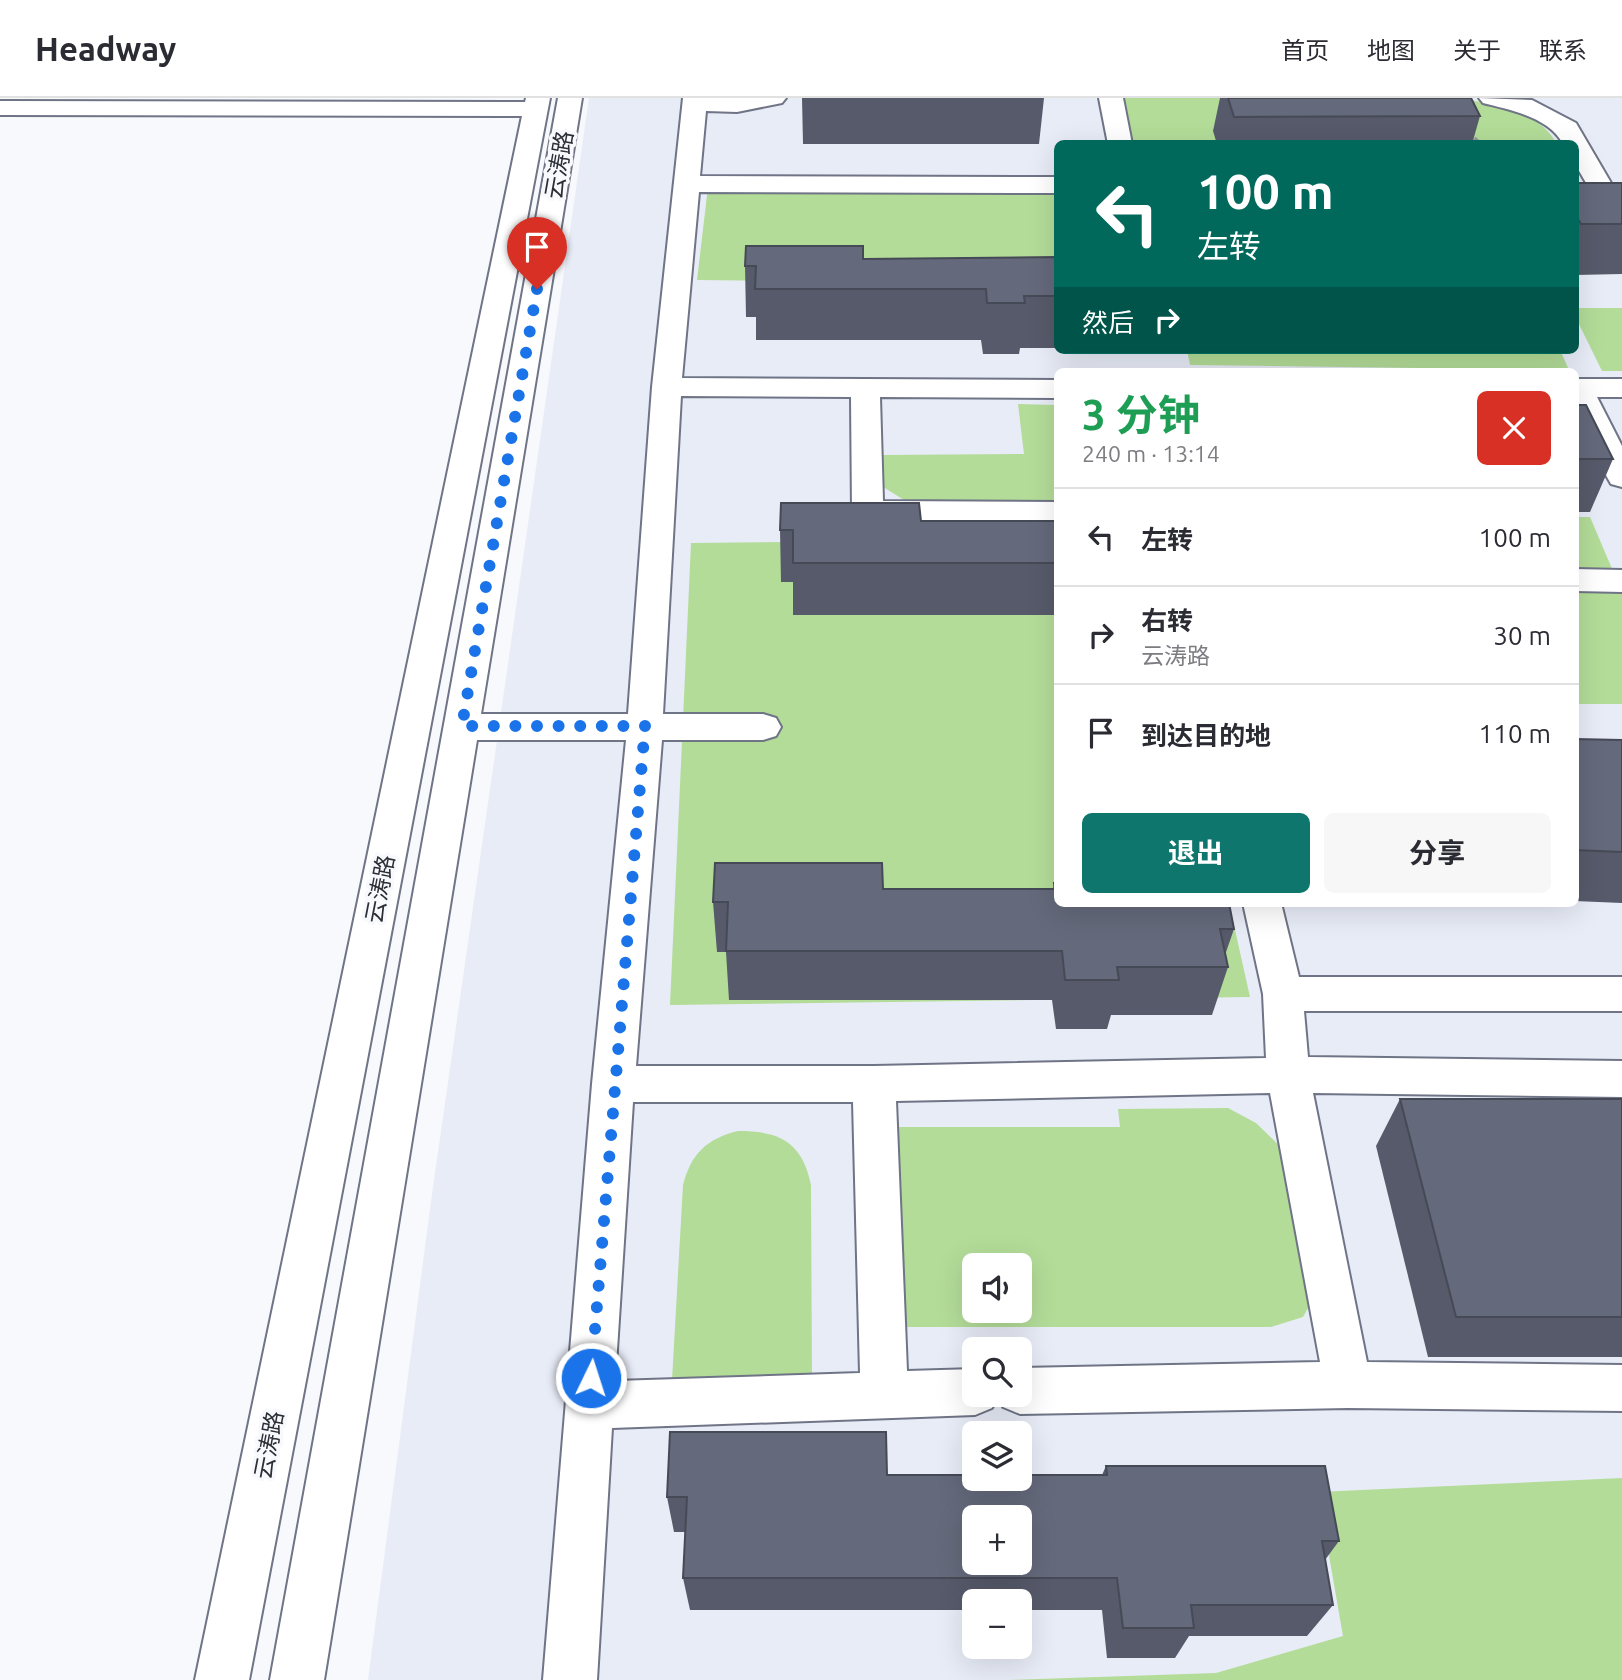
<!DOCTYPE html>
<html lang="zh">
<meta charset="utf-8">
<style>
body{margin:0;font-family:Ubuntu,"Noto Sans SC",sans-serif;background:#f7f7f7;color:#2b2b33;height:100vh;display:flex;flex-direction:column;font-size:26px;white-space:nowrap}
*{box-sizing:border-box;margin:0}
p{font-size:23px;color:#7c7c81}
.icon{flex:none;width:38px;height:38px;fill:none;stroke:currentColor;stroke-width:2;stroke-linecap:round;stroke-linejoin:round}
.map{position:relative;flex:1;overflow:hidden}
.side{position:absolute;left:1054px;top:270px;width:525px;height:539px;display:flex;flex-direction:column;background:#fff;border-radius:10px;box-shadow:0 7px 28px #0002}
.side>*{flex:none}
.banner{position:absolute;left:1054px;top:42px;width:525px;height:214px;border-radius:10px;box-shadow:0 7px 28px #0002;background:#00695c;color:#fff;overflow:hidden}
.controls{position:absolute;left:962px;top:1155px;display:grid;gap:14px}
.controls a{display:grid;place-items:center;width:70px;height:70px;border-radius:10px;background:#fff;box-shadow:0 7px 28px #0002;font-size:35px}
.pin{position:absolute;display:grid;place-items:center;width:60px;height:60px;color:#fff;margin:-72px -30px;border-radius:50% 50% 50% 0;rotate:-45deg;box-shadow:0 0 7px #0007}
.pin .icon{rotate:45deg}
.me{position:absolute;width:77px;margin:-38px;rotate:4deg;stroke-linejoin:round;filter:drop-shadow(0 0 5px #0008)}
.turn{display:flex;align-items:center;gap:24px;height:147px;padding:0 28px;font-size:32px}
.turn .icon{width:91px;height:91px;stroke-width:2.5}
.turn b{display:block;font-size:49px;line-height:60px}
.then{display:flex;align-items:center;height:66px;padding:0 28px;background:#0003;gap:14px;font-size:26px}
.round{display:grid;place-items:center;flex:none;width:74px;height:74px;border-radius:10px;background:#f7f7f7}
.overview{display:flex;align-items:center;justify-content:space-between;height:119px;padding:0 28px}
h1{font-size:42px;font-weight:700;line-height:52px;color:#1e9e55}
.cta{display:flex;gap:14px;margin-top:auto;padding:14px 28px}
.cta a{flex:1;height:80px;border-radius:10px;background:#0f766e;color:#fff;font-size:28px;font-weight:700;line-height:80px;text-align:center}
.cta a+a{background:#f7f7f7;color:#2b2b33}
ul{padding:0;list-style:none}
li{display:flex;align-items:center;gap:21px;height:98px;padding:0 28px;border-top:2px solid #e1e1e2}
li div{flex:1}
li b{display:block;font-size:26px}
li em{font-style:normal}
header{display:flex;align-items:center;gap:42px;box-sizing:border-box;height:98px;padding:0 35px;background:#fff;border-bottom:2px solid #e1e1e2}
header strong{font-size:33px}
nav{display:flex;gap:38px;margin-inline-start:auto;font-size:24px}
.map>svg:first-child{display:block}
</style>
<header>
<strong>Headway</strong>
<nav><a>首页</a><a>地图</a><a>关于</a><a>联系</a></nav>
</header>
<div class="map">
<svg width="1622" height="1582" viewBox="0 0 1622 1582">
<rect width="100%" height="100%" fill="#f8f9fd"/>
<path fill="#e8ecf7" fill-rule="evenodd" d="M589,0H1622V1582H368L432,1096ZM1057,46H1575V252H1057ZM1057,273H1575V805H1057ZM975,1167H1020V1213H975ZM975,1251H1020V1297H975ZM975,1335H1020V1381H975ZM975,1419H1020V1465H975ZM975,1503H1020V1549H975Z"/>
<g fill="#b3dc98" fill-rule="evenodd">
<path d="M1122,0H1461C1494,7 1539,12 1556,45H1132Z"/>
<polygon points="708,89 1057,93 1057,186 697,182"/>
<polygon points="1575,210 1622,210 1622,273 1602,273 1575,218"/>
<polygon points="1187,252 1560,252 1569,272 1190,267"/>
<polygon points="1018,306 1057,307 1057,408 912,407 880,387 882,357 1024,356"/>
<polygon points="1575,419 1590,419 1613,473 1575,473"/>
<polygon points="1057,441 1057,805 1229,805 1250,899 670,907 691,445"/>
<rect x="1575" y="494" width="47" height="112"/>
<path d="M1228,1010L1256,1025L1287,1055L1317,1194L1303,1219L1271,1229H890L884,1029H1120L1118,1011ZM975,1167H1020V1213H975Z"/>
<path d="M738,1033C780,1033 802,1044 811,1087L812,1282H672L683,1087C691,1056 706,1041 738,1033Z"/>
<polygon points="1622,1380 1622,1582 1009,1582 1216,1575 1343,1538 1318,1394"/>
</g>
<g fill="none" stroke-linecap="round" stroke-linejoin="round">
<defs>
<g id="minor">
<polygon points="526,0 550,0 249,1582 195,1582 522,18 0,17 0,3 525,4"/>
<path d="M558,0H582L481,616H628L652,289L683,0H786L782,5L737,14L706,13L700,78L1057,79V95L699,94L682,280L1057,282V300L880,299L883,403L1057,404V424L868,423L857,420L852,413L851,299L681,298L663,616H763L776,620L781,629L776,638L763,642H662L636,968H874L1266,960L1263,896L1243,805H1281L1299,879H1622V913H1304L1308,959L1622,963V999L1313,995L1367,1264L1622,1267V1313L1348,1310L1020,1316L1003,1309L998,1297L992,1310L975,1317L612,1330L597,1582H543L592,986L626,642H477L324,1582H270ZM1270,995L1320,1264L1020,1270V1297H975V1271L907,1273L896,1003ZM633,1004H853L860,1275L615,1283Z"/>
<polygon points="1099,0 1123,0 1132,46 1108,46"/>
<path d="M1479,0L1532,2L1576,25L1614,90L1610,95L1601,98L1592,95L1575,66V46H1563C1549,19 1510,12 1483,5Z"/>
<polygon points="1575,281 1622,281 1622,299 1597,299 1622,348 1622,389 1611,386 1607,379 1575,314"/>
<polygon points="1575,471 1622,472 1622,494 1575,493"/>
</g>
</defs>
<use href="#minor" stroke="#6f7486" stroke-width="4"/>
<polyline stroke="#97999f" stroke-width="3.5" stroke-dasharray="5 2.5" stroke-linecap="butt" points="1469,35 1481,46"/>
<use href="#minor" fill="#fff" fill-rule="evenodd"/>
</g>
<g fill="#565a6a">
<polygon points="802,0 1044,0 1039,46 803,46"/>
<polygon points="1220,0 1471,0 1480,18 1472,46 1217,46 1213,33"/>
<polygon points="1575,85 1622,85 1622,176 1575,177"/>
<polygon points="1057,159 1057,250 1020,250 1019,256 983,256 981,242 756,242 756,219 746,219 745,168 863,161"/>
<polygon points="1575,307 1613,361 1590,414 1575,414"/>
<polygon points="921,423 1057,423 1057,517 793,517 793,484 781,484 780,432"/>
<polygon points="1575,641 1622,642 1622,805 1575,803"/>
<polygon points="1054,785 1234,831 1225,857 1228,869 1212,917 1111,917 1107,931 1056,931 1052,902 729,902 726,854 717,854 713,804 1053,791"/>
<polygon points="1400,1001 1622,1001 1622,1259 1428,1259 1376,1048"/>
<polygon points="1106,1368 1339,1443 1325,1462 1333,1507 1307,1538 1189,1538 1175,1560 1107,1560 1102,1512 1020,1512 1020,1503 975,1503 975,1512 690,1512 683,1480 685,1434 674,1434 667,1399 887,1377 1102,1377"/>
</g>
<g fill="#64697b" stroke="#464a56" stroke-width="2" fill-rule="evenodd">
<polygon points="1228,0 1471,0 1480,18 1234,19"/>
<polygon points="1575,85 1622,85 1622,126 1581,126 1575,116"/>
<polygon points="746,148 863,148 863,161 1057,159 1057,198 1024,198 1025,205 987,205 986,191 755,191 756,168 745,168"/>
<polygon points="1575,307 1586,307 1613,361 1575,361"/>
<polygon points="781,405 919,405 921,423 1057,423 1057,465 793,465 793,432 780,432"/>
<polygon points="1575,641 1622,642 1622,754 1575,752"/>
<polygon points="715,765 882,765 883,791 1055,791 1054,785 1057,785 1057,805 1229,805 1234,831 1220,831 1228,869 1117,869 1119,882 1065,882 1062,853 726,853 728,804 713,804"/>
<polygon points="1400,1001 1622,1001 1622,1219 1456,1219"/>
<path d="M670,1334H886L887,1377H975V1381H1020V1377H1107L1106,1368H1325L1339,1443H1322L1333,1507H1191L1194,1530H1123L1117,1480H683L687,1399H667ZM975,1419H1020V1465H975Z"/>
</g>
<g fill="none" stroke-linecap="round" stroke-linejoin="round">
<polyline stroke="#1a73e8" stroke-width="12" stroke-dasharray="0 21.6" points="537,191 462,628 645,628 591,1280"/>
</g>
<g text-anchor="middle" stroke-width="7" stroke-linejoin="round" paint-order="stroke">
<g font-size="23" fill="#2b2e35" stroke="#f8f9fd">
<text transform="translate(559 67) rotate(-80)" y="8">云涛路</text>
<text transform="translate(380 791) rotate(-79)" y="8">云涛路</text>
<text transform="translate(269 1347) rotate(-79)" y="8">云涛路</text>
</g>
</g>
</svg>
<div class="controls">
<a><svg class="icon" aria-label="sound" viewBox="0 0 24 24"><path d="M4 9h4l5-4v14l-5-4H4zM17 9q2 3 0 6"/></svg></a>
<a><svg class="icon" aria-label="search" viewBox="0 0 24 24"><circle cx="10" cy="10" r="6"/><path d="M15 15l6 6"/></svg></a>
<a><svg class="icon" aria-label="layers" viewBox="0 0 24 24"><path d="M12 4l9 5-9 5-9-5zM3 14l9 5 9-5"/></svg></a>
<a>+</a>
<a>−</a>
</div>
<div class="pin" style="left:537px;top:191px;background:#d93025"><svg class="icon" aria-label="arrive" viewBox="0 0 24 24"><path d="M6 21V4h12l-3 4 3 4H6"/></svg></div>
<svg class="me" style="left:591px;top:1280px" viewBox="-20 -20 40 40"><circle r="17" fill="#1a73e8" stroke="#fff" stroke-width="3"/><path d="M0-11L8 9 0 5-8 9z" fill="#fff"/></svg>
<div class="banner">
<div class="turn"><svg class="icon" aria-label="left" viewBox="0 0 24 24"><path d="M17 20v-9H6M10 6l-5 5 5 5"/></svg><div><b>100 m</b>左转</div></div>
<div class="then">然后<svg class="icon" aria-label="right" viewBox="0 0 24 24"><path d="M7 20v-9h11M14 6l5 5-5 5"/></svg></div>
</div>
<section class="side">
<div class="overview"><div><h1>3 分钟</h1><p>240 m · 13:14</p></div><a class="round" style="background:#d93025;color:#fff"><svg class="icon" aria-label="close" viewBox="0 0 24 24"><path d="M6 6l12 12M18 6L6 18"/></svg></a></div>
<ul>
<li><svg class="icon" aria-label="left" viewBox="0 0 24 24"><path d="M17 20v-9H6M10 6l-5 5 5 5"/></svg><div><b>左转</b></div><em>100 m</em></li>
<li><svg class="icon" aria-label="right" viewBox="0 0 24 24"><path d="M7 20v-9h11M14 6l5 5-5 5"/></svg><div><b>右转</b><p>云涛路</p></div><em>30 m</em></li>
<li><svg class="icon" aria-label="arrive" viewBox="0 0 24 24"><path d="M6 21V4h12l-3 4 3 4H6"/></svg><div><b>到达目的地</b></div><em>110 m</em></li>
</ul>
<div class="cta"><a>退出</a><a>分享</a></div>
</section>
</div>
